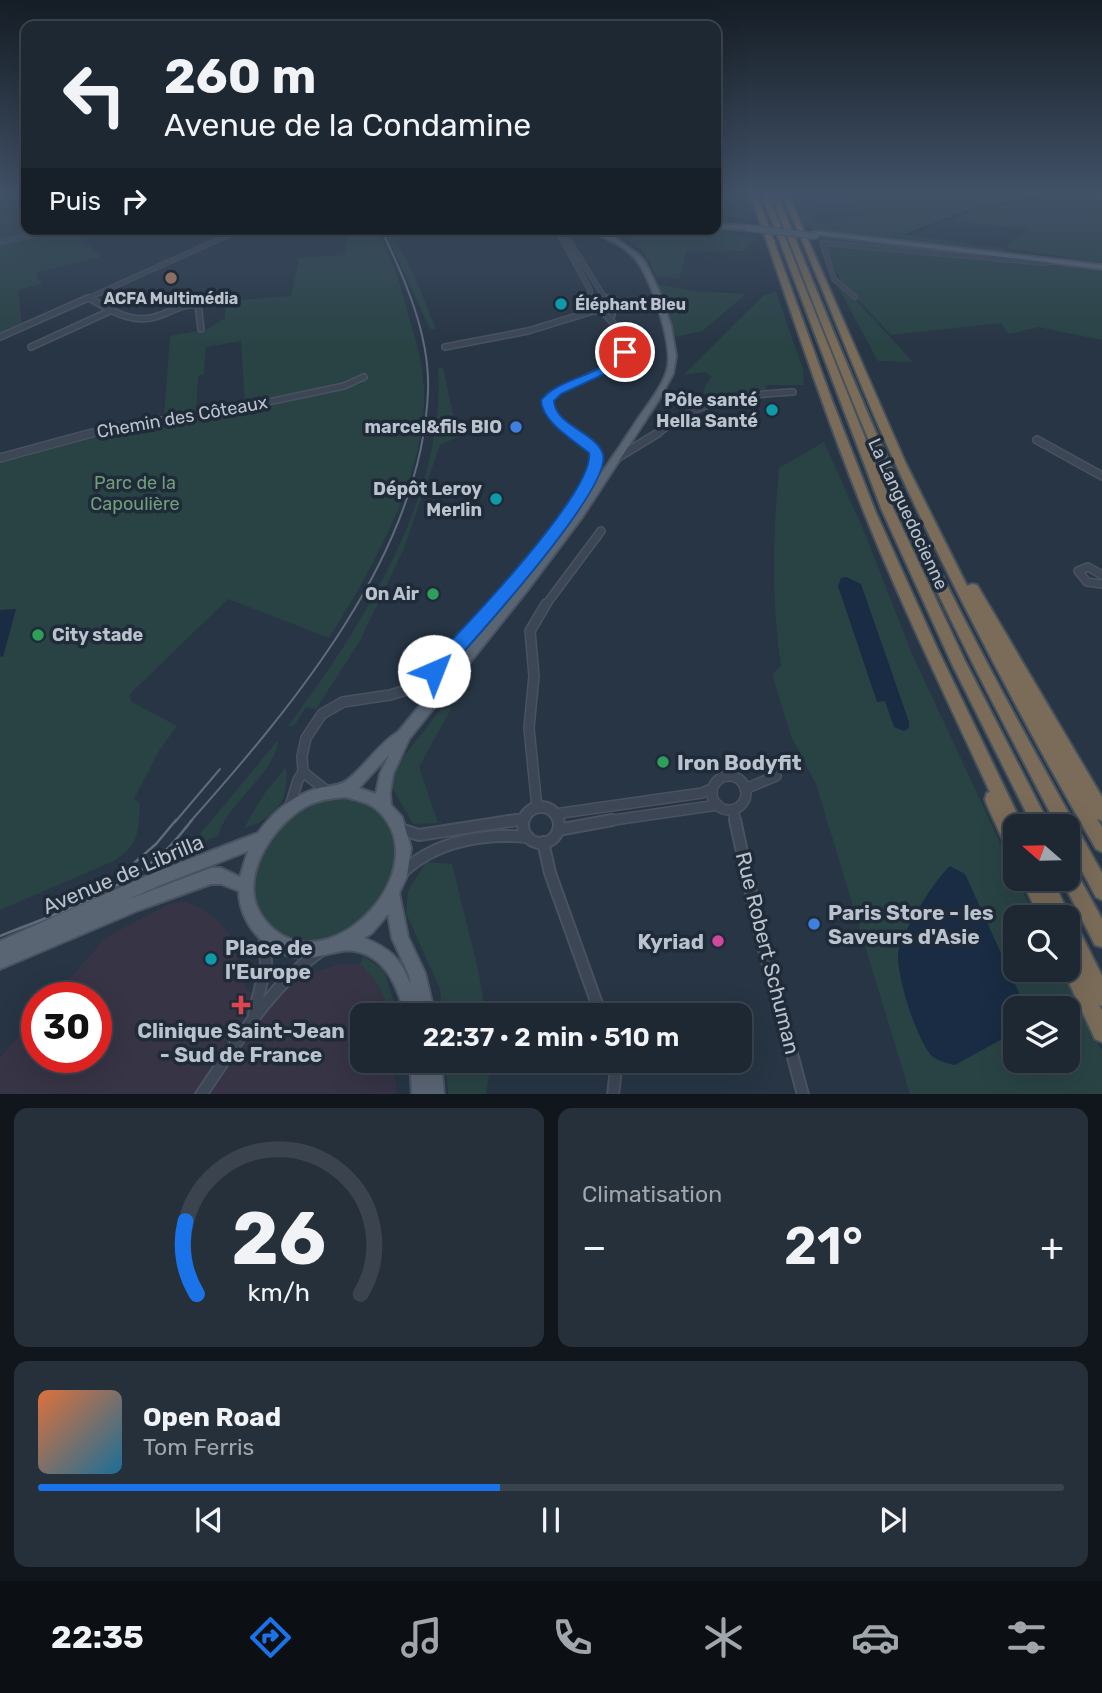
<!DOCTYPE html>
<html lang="fr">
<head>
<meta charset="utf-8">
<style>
  body { margin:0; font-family:Rubik,sans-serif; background:#25303b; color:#f1f3f6; height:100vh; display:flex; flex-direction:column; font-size:26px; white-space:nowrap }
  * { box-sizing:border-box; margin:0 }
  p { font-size:23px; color:#a0a6ac }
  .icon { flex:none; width:38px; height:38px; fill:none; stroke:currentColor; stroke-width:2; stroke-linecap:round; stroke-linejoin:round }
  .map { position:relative; height:1094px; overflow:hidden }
  .details { display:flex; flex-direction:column; gap:14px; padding:14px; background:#10161c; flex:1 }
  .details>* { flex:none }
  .top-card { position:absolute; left:21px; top:21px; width:700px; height:214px; border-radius:14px; box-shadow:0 7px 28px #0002,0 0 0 2px #3b444e; background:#1d2833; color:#f1f3f6; overflow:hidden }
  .needle { width:46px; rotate:290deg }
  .fabs { position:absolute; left:1003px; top:814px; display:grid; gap:14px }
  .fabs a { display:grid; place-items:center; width:77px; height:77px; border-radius:14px; background:#1d2833; box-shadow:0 7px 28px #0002,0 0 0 2px #3b444e; font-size:35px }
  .speed { position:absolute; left:21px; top:982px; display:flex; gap:14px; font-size:35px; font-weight:700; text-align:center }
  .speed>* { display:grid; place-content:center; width:91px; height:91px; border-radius:50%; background:#1d2833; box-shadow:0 7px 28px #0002,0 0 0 2px #3b444e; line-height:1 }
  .speed .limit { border:10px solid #d22; background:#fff; color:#111 }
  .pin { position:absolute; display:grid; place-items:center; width:60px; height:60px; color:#fff; margin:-30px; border:4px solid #fff; border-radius:50%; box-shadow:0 2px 7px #0007 }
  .me { position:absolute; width:77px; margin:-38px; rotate:44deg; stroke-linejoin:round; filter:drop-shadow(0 0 5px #0008) }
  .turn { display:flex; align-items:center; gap:24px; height:147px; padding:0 28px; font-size:32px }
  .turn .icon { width:91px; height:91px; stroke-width:2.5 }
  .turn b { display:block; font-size:49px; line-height:60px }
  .then { display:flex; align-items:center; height:66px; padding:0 28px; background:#0003; gap:14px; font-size:26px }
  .big { font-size:52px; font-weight:600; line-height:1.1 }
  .details .widget { flex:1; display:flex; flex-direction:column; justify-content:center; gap:10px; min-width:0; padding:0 24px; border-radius:14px; background:#25303b }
  .details .dial { align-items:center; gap:0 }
  .dial svg { height:182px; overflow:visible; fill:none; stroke:#3b444e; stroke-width:7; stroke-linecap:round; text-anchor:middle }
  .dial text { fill:#f1f3f6; stroke:none }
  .song { display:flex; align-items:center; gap:21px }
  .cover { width:84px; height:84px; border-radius:10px; background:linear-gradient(135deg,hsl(20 70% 55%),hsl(200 70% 35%)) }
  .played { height:7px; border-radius:4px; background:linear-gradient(90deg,#1a73e8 45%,#3b444e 45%) }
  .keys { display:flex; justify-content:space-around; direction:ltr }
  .heat { display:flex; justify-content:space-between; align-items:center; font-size:38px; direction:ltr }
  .details .tiles { flex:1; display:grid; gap:14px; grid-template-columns:1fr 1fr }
  .widget:last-child { grid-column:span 2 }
  .trip { position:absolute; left:350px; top:1003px; width:402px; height:70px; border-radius:14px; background:#1d2833; box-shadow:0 7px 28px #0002,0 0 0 2px #3b444e; font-weight:600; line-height:70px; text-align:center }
  .dock { display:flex; height:112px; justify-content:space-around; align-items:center; background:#0c1014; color:#a0a6ac }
  .dock .icon { width:49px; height:49px }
  .dock .selected { color:#1a73e8 }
  .dock b { font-size:32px; color:#f1f3f6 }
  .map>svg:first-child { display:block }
</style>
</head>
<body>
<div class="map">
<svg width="1102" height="1095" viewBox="0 0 1102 1095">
  <rect width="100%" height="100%" fill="#273544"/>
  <path fill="#363445" d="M183,901L200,907L220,922L231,937L247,991L273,995L303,975L339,964H360L375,977L384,993L389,1015H362V1060L393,1061L397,1094L0,1095V1057L37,1016V1057H96V998L53,997L106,937L167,905Z"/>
  <g fill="#294345" fill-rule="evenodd">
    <path d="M0,192H12L15,201L26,199V229H58L53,233L72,229L101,257L38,272L36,275L42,284L18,290L22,324L0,334Z"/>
    <path d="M716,192H738L745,219L716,215Z"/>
    <path d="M789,192H805L815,222L822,224L865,214L829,192H1049L1007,203L1045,196L1053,192H1102V263L1005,248L1000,253L806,228ZM969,212L953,221L1028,229L1004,248L908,235L925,226Z"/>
    <path d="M376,229C392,255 400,284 408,314C414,334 421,355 423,376C433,464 374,566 329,638L228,599L129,695L132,702L177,726L159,751L134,799L140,803C138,832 140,844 114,861L0,910V460L130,424L283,400L365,383L342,385L245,406L241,341L206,347L204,374L198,376L196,412L164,416L170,336L207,329L225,318V301L291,296L299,258L345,255L348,230Z"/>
    <path d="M384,229H389L412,270L436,329H430Z"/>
    <path d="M618,229L730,231L740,236L755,239L744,251L686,252L680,278L657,277L643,251L622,236Z"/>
    <path d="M816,236L885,242L967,256L1102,271V340L1038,327L1009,334L1001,323L891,335L840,280L836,271H831Z"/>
    <path d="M657,284L693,291L746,294L702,331L676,337Z"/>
    <path d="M837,285L850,294L913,362L878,361Z"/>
    <path d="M776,292L803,369L804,385H765L767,391L710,400L704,393L705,385L712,377L705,372L683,375L764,295Z"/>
    <path d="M443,367L458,437L440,445L404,548L360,641L316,709L306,707L294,726H288C360,630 447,493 438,368Z"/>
    <path d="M824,442L864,531L912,654L1035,917H1015V970H1061L1102,1051V1094H910L816,784L791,736L772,674L781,666C771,596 773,538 779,468ZM1015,1008H1068V1060H1015Z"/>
    <path d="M452,707L419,767L438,823L413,824L393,789V770L441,709Z"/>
    <path d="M278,740C277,772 226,804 218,836L206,841L200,834Z"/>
    <path d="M286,767C290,800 276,819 244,828L264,794Z"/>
    <path d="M344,797C454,814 366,979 283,934C239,911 252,847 286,820C303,805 322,798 344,797Z"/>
    <path d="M426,862L452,864L478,969L486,1015H442L440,989L406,913L408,891Z"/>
    <path d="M363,956L384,970L398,1015H389C384,992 377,979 360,964Z"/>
    <path d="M446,1061H491L486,1094H448Z"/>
  </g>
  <g fill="#192c43">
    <path d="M846,577L861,584L909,722V728L904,731L894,727L885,701L877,702L838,586L841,578Z"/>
    <path d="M16,609L3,657L0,656V610Z"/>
    <path d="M950,866L965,874L1026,1008H1015V1032L955,1065C947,1063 936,1061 931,1055C917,1040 893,969 899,948C906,927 934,880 950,866Z"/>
  </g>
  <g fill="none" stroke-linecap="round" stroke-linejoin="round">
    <path stroke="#192c43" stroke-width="2" d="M906,235L974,209L1041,198L1054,192"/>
    <g stroke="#485260" stroke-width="6">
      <g id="minor-far4">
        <path d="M564,229L561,237L590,290V297"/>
        <path d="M573,229L566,236L603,295"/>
        <path d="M0,242L61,229"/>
        <path d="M855,297L834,279L822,243L1045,263L1051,261"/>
        <path d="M89,298L92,300"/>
        <path d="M84,300L242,229"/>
        <path d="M590,300L596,296L614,300"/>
      </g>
    </g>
    <g stroke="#485260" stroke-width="8">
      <g id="minor-far3">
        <path d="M89,298C112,311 134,326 161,315C174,310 184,304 198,304L201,329"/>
        <path d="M593,298L584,303L593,311L613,310"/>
        <path d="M607,298L614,299L618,305L613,310"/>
        <path d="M611,319L613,310"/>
        <path d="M0,337L88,298"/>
        <path d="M31,347L112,310"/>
        <path d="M445,347L528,331L593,311"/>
        <path d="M85,435L118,426L221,412L344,386L364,377"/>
        <path d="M578,435L556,419L546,405L550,395L623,360C627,342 616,324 603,312"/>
        <path d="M656,435C703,398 735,396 793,392"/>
      </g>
    </g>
    <g stroke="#485260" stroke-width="10">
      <g id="minor-far2">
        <path d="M1037,440L1102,476"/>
        <path d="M0,458L92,433"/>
        <path d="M617,458L658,433"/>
        <path d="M1102,575L1088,567L1078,571L1087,582L1102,584"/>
        <path d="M495,606C533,561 576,513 597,457L587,442L575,433"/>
        <path d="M545,606L601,531"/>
      </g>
    </g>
    <g stroke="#485260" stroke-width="12">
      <g id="minor-far1">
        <path d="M303,772L327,791"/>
        <circle cx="729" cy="793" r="17"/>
        <path d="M745,789L776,776"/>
        <path d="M290,806L298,780L303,772L302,756L306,738L322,714L343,702L390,695L413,688L457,649L497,604"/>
        <path d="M537,808L529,728L534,676L530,631L546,604"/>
        <path d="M733,810L736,822"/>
        <path d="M555,814L702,793L711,789"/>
        <path d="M511,822L526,817"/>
        <path d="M600,822L718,805"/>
      </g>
    </g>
    <g stroke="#485260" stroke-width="14">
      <g id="minor">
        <circle cx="541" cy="825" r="18"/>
        <path d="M735,820L761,938L803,1095"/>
        <path d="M400,829L419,835L516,820"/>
        <path d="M558,830L612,820"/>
        <path d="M543,842L550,873L601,1015"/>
        <path d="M402,873C435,841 483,833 528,837"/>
        <path d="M254,1014L266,964L265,937"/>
        <path d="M201,1095C236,1044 268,988 319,952"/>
        <path d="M613,1095L617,1060"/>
      </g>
    </g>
    <g stroke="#485260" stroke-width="4">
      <g id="primary">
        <path d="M716,224L748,226L751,228L748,230L716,228Z"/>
        <path d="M588,229H597L617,239L639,255L646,264L659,291L671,326L676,356L673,374L658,401L583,516L526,592L409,739L393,774L390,793L391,805L402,817L411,848L407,876L399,893L408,937L425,973L435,1015H406C398,993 392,968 369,956C344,943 331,957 306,958C271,959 239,926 239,891L221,884H211L139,910L0,969V941L153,873L258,833C274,811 293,795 319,788C328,786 339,786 346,781C365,767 377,745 398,732C481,632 563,534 634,425C645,407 664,387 668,366C672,342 650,273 633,256C621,243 603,238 588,229ZM389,755L380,774L376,794L359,788ZM346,797C355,800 368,802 375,808C445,867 322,994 264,919C235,882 271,827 305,807C317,800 332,798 346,797ZM248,851L240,877L221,868H211L124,901L161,885ZM388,914L392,938L409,975L411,985C400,958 391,949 364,938L372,933Z"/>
        <path d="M815,231L1102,265V269L813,234V232Z"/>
        <path d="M410,1060H441L444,1095H412Z"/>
      </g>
    </g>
    <g stroke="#46515e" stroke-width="4">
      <g id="motorway">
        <path d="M750,192H756L831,398L876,513L937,648L1023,826H1015V856L1009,853L987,805L985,799L987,793L990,792C947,699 902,607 864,512C822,407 787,299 750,192Z"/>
        <path d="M761,192H767L893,508L965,661L1050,826H1033L952,664L881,508Z"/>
        <path d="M770,192H776C821,300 863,408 912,513C970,636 1036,755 1102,873V900L1096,897L1068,845V826H1057C1003,722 948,619 900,512C853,407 812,299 770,192Z"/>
        <path d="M781,192H787L906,464L967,586L972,584L977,585L1102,797V821L1097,819L1102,827V852L1096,849C1024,724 957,597 897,467C855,376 822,283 781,192Z"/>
        <path d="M1068,865L1074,868L1102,919V947L1095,945L1062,880L1061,878H1068Z"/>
        <path d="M1021,878H1052L1070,917L1069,920L1075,922L1102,976V1006L1099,1005L1102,1010V1042L1095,1039L1063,970H1068V951H1069L1068,948V917H1039Z"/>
      </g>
    </g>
    <use href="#minor-far4" stroke="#3c4654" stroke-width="4.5"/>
    <use href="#minor-far3" stroke="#3c4654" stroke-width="5"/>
    <use href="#minor-far2" stroke="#3c4654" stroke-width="7"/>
    <use href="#minor-far1" stroke="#3c4654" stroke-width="9"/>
    <use href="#minor" stroke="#3c4654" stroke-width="10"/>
    <use href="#primary" fill="#5a6574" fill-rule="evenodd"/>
    <use href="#motorway" fill="#7a6c59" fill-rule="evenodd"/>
    <g stroke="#5e6b7b" stroke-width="2">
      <path d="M175,822L220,769"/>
      <path d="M190,822C293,706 422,553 428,391C430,335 405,279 381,229"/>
    </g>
    <g stroke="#5e6b7b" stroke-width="2.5">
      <path d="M133,864L156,844L176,820"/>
      <path d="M0,936C55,914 118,893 163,853C174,843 183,831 192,820"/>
    </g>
    <g stroke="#485260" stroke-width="8" stroke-linecap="butt">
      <path id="primary-bridge" d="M748,228L816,236"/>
    </g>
    <use href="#primary-bridge" stroke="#5a6574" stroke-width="6"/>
  </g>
  <linearGradient id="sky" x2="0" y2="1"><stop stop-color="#151d25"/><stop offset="0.56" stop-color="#415167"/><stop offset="1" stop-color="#415167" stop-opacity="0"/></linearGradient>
  <rect width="1102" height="345" fill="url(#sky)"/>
  <path fill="#1a73e8" stroke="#114b97" stroke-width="2" d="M621,349L631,352L624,365L561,394L554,401C555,425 597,433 603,454C613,488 468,647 441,677L434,679L428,677L425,671L428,665C458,634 595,492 589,453C572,439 542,422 541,400C562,375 605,377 621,349Z"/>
  <circle fill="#8d6e63" stroke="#202b39" stroke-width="2.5" cx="171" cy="278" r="7"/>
  <g fill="#0f9aa8" stroke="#202b39" stroke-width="2.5">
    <circle cx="561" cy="304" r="7"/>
    <circle cx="772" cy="410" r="7"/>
    <circle cx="496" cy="499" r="7"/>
    <circle cx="211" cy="959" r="7"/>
  </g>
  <g fill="#3f7fe0" stroke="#202b39" stroke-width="2.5">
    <circle cx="516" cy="427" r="7"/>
    <circle cx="814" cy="924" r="7"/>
  </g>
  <g fill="#2e9e5b" stroke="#202b39" stroke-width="2.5">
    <circle cx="433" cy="594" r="7"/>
    <circle cx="38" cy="635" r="7"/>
    <circle cx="663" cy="762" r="7"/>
  </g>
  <circle fill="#d1479c" stroke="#202b39" stroke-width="2.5" cx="718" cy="941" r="7"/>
  <path fill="#e0444e" stroke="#202b39" stroke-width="2.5" d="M237.5 994.5h7v7h7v7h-7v7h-7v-7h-7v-7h7z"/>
  <g text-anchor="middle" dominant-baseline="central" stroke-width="7" stroke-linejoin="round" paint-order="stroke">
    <g font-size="16" font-weight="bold" fill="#b9c2cd" stroke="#202b39">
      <text x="171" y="298">ACFA Multimédia</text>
      <text x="575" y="304" text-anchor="start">Éléphant Bleu</text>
    </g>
    <g font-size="18" font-weight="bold" fill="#b9c2cd" stroke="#202b39" text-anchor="end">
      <text x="758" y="400">Pôle santé<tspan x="758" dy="21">Hella Santé</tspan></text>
      <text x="502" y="427">marcel&amp;fils BIO</text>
      <text x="482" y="489">Dépôt Leroy<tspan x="482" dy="21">Merlin</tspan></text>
      <text x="419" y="594">On Air</text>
      <text x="52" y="635" text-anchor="start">City stade</text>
    </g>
    <g font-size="18" fill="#b9c2cd" stroke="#202b39">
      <text transform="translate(182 417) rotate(-10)">Chemin des Côteaux</text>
      <text transform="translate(908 514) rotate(65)">La Languedocienne</text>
    </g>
    <g font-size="18" fill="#709e79" stroke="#202b39">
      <text x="135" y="483">Parc de la<tspan x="135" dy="21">Capoulière</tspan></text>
    </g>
    <g font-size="21" font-weight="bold" fill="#b9c2cd" stroke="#202b39" text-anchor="start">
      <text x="677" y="762">Iron Bodyfit</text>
      <text x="828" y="912">Paris Store - les<tspan x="828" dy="24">Saveurs d'Asie</tspan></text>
      <text x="704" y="941" text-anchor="end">Kyriad</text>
      <text x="225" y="947">Place de<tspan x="225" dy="24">l'Europe</tspan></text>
      <text x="241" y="1030" text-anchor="middle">Clinique Saint-Jean<tspan x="241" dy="24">- Sud de France</tspan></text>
    </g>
    <g font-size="21" fill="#b9c2cd" stroke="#202b39">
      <text transform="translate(123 874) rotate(-23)">Avenue de Librilla</text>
      <text transform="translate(768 953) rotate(76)">Rue Robert Schuman</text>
    </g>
  </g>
</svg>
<div class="fabs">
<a><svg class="needle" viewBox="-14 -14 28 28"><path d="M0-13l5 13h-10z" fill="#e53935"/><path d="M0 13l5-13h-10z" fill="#a0a6ac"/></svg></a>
<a><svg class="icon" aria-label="search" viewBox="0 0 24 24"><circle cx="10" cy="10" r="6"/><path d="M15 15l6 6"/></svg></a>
<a><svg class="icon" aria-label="layers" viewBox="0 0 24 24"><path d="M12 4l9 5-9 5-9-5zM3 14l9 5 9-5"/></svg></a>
</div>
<div class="speed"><div class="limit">30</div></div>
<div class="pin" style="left:625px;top:352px;background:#d93025"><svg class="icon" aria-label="arrive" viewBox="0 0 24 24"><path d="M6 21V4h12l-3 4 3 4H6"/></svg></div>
<svg class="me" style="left:434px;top:671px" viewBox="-20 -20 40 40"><circle r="19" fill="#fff"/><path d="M0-13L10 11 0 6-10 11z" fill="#1a73e8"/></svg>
<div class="trip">22:37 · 2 min · 510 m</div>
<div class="top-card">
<div class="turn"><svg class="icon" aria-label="left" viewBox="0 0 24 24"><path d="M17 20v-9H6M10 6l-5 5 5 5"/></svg><div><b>260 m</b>Avenue de la Condamine</div></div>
<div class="then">Puis<svg class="icon" aria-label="right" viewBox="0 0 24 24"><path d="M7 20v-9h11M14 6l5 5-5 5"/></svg></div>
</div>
</div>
<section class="details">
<div class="tiles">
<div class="widget dial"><svg viewBox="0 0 100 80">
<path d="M14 69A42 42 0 1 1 86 69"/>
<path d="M14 69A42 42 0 0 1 9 37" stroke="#1a73e8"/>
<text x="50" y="56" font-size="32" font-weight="700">26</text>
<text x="50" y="72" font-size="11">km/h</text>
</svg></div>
<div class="widget"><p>Climatisation</p>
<div class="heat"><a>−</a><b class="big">21°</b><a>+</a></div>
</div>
<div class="widget">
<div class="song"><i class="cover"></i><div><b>Open Road</b><p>Tom Ferris</p></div></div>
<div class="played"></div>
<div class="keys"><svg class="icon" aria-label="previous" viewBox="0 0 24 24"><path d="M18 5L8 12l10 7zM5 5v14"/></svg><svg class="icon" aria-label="pause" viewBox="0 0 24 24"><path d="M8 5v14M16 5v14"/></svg><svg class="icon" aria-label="next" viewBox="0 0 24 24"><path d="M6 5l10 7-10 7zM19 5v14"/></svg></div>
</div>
</div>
</section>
<nav class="dock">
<b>22:35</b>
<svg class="icon selected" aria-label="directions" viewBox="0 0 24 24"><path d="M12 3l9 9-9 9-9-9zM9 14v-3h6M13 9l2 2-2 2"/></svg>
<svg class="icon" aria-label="music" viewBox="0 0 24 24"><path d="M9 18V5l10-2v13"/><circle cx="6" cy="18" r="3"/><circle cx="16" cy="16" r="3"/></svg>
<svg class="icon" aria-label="phone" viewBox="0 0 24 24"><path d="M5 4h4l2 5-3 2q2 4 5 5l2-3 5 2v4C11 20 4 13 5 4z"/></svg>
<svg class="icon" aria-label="climate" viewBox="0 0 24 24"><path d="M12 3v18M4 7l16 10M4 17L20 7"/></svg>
<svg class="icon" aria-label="car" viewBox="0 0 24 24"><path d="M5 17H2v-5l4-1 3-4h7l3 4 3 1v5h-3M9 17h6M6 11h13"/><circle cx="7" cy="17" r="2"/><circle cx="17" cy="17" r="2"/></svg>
<svg class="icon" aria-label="filters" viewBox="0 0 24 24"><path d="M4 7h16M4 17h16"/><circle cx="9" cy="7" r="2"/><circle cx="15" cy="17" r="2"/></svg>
</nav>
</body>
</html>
